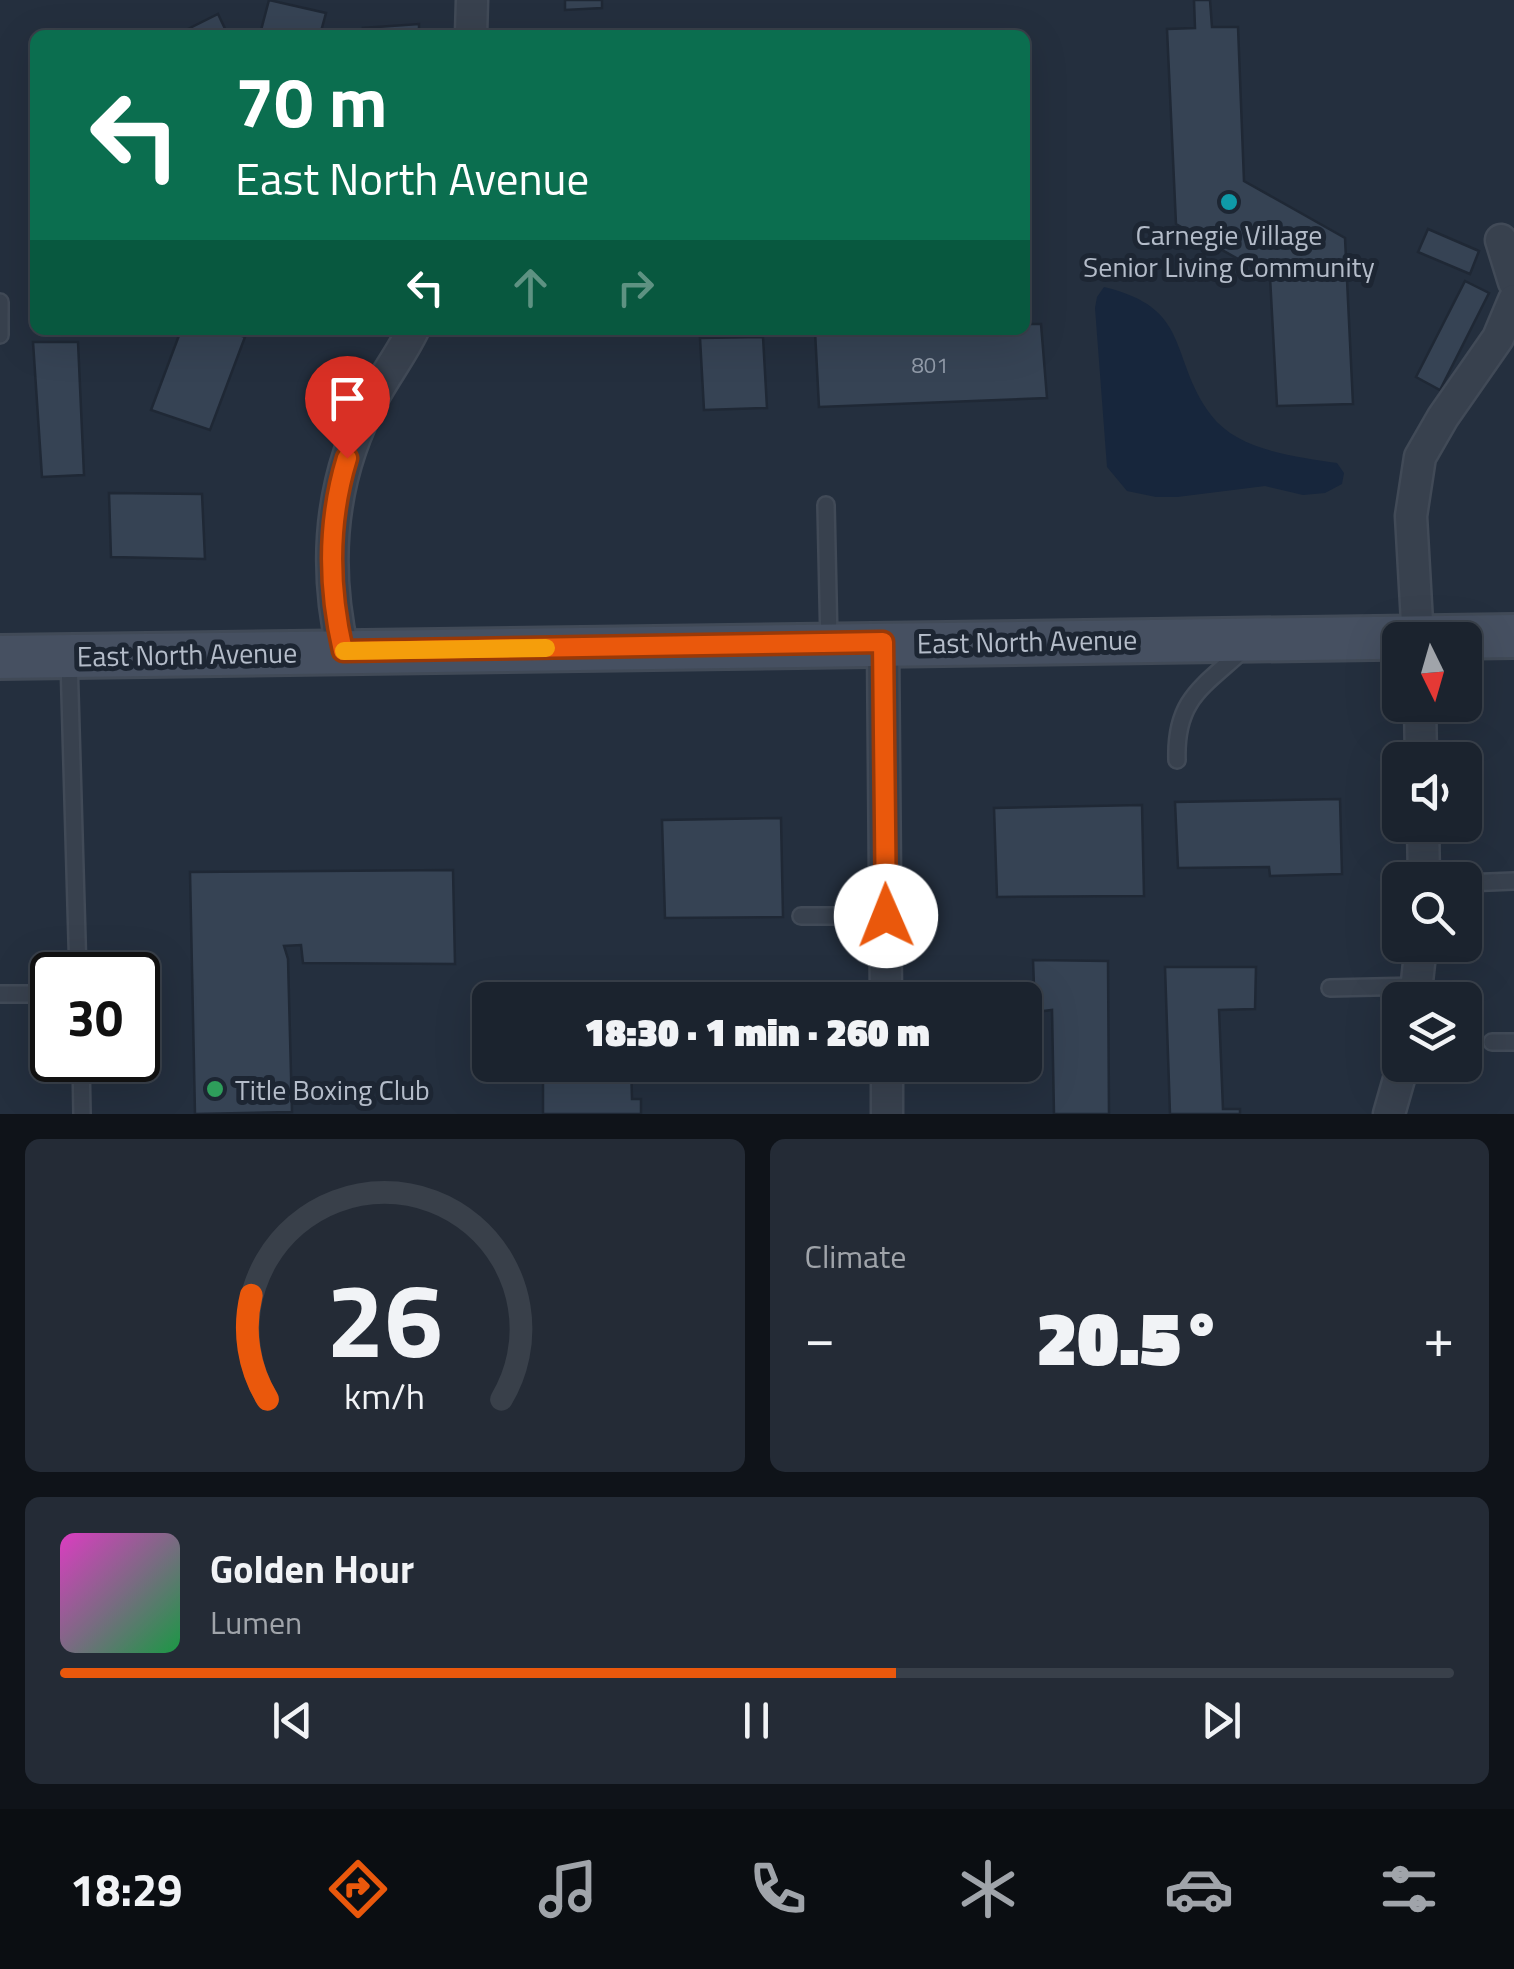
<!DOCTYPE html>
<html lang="en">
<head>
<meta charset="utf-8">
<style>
  body { margin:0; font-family:"Titillium Web",sans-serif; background:#242b36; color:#f1f3f6; height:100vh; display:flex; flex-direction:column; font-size:38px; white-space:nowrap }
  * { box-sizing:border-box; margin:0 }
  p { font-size:32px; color:#a0a4aa }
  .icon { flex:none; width:55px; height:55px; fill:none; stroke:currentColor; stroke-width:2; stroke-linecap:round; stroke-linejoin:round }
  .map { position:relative; height:1114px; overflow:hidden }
  .panel { display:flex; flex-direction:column; gap:25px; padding:25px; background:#0f1319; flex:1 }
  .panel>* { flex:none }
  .guide { position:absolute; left:30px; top:30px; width:1000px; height:305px; border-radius:15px; box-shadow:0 10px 40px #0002,0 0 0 2px #39404a; background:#0b6e4f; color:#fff; overflow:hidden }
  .needle { width:65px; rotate:175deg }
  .controls { position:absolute; left:1382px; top:622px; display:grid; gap:20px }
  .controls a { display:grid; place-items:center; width:100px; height:100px; border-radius:15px; background:#1b232e; box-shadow:0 10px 40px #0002,0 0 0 2px #39404a; font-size:50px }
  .speed { position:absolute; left:30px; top:952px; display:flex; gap:20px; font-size:50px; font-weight:700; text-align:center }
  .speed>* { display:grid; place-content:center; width:130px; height:130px; border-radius:50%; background:#1b232e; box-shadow:0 10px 40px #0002,0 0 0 2px #39404a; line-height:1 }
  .speed .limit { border:5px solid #111; border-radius:15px; background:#fff; color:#111 }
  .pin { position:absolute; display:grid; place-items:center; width:85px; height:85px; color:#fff; margin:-102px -42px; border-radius:50% 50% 50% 0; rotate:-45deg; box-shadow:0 0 10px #0007 }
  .pin .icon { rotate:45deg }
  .me { position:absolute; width:110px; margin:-55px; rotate:359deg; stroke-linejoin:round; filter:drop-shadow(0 0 8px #0008) }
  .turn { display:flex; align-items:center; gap:35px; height:210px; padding:0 40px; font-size:45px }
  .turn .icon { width:130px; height:130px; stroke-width:2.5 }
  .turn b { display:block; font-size:70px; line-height:85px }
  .lanes { display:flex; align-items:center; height:95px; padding:0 40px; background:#0003; justify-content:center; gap:50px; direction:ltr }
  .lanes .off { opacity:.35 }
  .big { font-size:75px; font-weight:800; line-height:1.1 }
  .panel .tile { flex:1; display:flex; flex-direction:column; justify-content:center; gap:15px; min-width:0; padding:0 35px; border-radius:15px; background:#242b36 }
  .panel .dial { align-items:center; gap:0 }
  .dial svg { height:260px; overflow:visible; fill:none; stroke:#39404a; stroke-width:7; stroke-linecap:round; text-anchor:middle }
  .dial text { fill:#f1f3f6; stroke:none }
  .song { display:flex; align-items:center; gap:30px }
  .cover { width:120px; height:120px; border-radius:15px; background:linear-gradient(135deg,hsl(310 70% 55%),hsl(140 70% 35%)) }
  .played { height:10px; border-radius:5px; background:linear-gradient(90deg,#ea580c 60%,#39404a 60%) }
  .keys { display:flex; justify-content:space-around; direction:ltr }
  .heat { display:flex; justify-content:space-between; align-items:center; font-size:55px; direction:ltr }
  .panel .tiles { flex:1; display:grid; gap:25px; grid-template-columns:1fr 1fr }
  .tile:last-child { grid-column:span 2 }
  .trip { position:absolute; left:472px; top:982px; width:570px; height:100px; border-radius:15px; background:#1b232e; box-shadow:0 10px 40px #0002,0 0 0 2px #39404a; font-weight:800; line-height:100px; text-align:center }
  .dock { display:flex; height:160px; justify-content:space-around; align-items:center; background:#0b0e12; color:#a0a4aa }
  .dock .icon { width:70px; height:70px }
  .dock .active { color:#ea580c }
  .dock b { font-size:45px; color:#f1f3f6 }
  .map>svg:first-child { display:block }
</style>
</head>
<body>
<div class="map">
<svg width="1514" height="1114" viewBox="0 0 1514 1114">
  <rect width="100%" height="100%" fill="#242f3e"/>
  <path fill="#17263c" d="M1104,287C1193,308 1168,357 1211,415C1238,451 1297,457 1337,463L1344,473L1342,484L1325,493L1303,495L1265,486L1177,497H1156L1127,491L1107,467L1095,308L1097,297Z"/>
  <g fill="#364354" stroke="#1f2835" stroke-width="2.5">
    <path d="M269,0L326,13L320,35L260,34Z"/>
    <path d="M565,0H602V8L565,10Z"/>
    <path d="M1194,0H1210L1212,27H1238L1244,181L1345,238L1353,404L1277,406L1270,277L1176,224L1167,29L1195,28Z"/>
    <path d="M218,14L228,35H176Z"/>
    <path d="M419,24V35H364L363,28Z"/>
    <path d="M1428,229L1479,251L1470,274L1418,252Z"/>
    <path d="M1465,281L1489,293L1440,390L1416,377Z"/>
    <path d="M1025,324H1041L1047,398L819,407L815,331L1025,330Z"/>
    <path d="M181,330H227L245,337L210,430L151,410Z"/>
    <path d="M763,337L767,408L704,410L700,338Z"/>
    <path d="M33,342H78L84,475L42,477Z"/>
    <path d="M109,493L202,494L205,559L111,557Z"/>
    <path d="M1340,799L1342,874L1270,876L1269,867L1178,868L1175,802Z"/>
    <path d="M1142,805L1144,896L997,897L994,808Z"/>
    <path d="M781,818L783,917L665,918L662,820Z"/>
    <path d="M453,870L455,964L303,963L301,945L284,946L288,959L292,1112L195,1114L190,872Z"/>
    <path d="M1033,960L1108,961L1109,1114H1054L1052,1010L1035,1012Z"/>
    <path d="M1165,967H1256L1255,1009L1219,1010L1223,1109H1240V1114H1170Z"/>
    <path d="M543,1065H631L632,1099H641V1114H543Z"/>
  </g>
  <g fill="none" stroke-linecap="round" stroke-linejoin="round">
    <g stroke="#414a57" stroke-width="20">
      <g id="service">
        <path d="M0,302V335"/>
        <path d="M826,505L829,643"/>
        <path d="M69,659L78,975"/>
        <path d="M1177,760C1175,699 1203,687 1243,650"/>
        <path d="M1465,883L1514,881"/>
        <path d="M801,916H885"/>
        <path d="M1330,988L1418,986"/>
        <path d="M0,994H52"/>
        <path d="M1492,1042H1514"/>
        <path d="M81,1060L82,1114"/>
      </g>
    </g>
    <g stroke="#414a57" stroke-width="35">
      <g id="minor">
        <path d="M471,35L472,0"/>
        <path d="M1501,240L1514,282"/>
        <path d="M1418,640L1411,516L1420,457L1443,417L1498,338L1514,300"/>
        <path d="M883,642L886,1000"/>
        <path d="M343,651C323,563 330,477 374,396C386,374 402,353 413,330"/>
        <path d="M1420,705L1421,760"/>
        <path d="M1423,825L1424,880"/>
        <path d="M1415,1000L1421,945"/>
        <path d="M887,1065V1114"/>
        <path d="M1389,1114L1403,1065"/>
      </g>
    </g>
    <g stroke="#414a57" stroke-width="48">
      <path id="secondary" d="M0,657L1514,636"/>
    </g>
    <use href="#service" stroke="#38414e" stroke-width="15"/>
    <use href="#minor" stroke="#38414e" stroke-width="30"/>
    <use href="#secondary" stroke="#465061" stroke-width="42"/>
  </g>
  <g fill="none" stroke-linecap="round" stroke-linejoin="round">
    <g stroke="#983908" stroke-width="25">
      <path id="route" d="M347,458C327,523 328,586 343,651L883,642L886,916"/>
    </g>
    <use href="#route" stroke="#ea580c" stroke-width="18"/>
    <path stroke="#f59e0b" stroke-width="18" d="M344,651L546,648"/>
  </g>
  <circle fill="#0f9aa8" stroke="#1d2633" stroke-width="4" cx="1229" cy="202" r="10"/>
  <circle fill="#2e9e5b" stroke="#1d2633" stroke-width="4" cx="215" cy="1089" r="10"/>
  <g text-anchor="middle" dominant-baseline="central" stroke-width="10" stroke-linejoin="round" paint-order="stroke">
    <g font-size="22" fill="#929caa">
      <text x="930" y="365">801</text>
    </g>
    <g font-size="28" fill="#b4bcc9" stroke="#1d2633">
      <text x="1229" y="234">Carnegie Village<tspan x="1229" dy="32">Senior Living Community</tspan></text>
      <text x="235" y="1089" text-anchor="start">Title Boxing Club</text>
    </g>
    <g font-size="28" fill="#b4bcc9" stroke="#1d2633">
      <text transform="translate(1027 641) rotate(-1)">East North Avenue</text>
      <text transform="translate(187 654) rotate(-1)">East North Avenue</text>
    </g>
  </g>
</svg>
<div class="controls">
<a><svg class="needle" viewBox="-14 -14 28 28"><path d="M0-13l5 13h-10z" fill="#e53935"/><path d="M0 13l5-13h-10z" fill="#a0a4aa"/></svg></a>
<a><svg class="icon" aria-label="sound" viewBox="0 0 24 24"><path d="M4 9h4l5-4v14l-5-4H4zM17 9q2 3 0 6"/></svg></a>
<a><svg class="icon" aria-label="search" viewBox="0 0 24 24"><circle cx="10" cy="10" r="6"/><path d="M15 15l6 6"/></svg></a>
<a><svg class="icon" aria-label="layers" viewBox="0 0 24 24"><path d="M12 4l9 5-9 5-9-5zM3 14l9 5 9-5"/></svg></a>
</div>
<div class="speed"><div class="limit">30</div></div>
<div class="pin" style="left:347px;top:458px;background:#d93025"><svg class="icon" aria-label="arrive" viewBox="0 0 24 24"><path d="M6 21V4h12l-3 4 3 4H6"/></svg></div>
<svg class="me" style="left:886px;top:916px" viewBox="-20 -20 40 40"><circle r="19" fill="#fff"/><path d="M0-13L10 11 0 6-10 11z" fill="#ea580c"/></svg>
<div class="trip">18:30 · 1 min · 260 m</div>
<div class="guide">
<div class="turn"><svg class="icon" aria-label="left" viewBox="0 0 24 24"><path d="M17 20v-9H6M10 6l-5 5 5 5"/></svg><div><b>70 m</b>East North Avenue</div></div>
<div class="lanes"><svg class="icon" aria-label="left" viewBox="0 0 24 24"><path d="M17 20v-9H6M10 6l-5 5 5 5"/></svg><svg class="icon off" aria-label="ahead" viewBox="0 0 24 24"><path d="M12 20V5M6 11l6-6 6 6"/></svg><svg class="icon off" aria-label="right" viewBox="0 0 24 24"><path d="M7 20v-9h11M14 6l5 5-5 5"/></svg></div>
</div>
</div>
<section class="panel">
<div class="tiles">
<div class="tile dial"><svg viewBox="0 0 100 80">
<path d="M14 69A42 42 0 1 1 86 69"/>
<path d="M14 69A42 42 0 0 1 9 37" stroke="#ea580c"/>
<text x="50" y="56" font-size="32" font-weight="700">26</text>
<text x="50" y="72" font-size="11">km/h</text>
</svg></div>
<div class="tile"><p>Climate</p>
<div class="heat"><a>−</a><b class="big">20.5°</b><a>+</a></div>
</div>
<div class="tile">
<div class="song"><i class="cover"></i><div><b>Golden Hour</b><p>Lumen</p></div></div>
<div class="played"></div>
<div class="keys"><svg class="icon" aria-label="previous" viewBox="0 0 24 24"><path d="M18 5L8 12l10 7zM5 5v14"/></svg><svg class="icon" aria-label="pause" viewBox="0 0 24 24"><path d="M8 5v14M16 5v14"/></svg><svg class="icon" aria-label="next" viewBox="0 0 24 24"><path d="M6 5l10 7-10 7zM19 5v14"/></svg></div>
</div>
</div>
</section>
<nav class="dock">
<b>18:29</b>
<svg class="icon active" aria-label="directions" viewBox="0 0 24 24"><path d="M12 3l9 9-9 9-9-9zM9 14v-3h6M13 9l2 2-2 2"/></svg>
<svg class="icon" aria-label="music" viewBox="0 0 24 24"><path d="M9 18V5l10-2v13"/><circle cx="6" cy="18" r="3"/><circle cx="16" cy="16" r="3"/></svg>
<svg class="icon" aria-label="phone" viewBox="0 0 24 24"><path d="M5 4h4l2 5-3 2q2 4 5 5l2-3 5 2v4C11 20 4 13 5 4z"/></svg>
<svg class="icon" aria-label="climate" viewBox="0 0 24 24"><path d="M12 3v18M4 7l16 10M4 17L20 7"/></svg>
<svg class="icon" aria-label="car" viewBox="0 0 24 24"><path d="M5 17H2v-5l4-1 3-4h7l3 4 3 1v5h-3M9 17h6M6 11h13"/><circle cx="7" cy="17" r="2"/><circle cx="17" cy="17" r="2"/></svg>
<svg class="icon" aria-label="filters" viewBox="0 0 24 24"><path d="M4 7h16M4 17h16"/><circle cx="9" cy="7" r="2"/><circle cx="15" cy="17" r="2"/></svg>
</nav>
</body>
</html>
